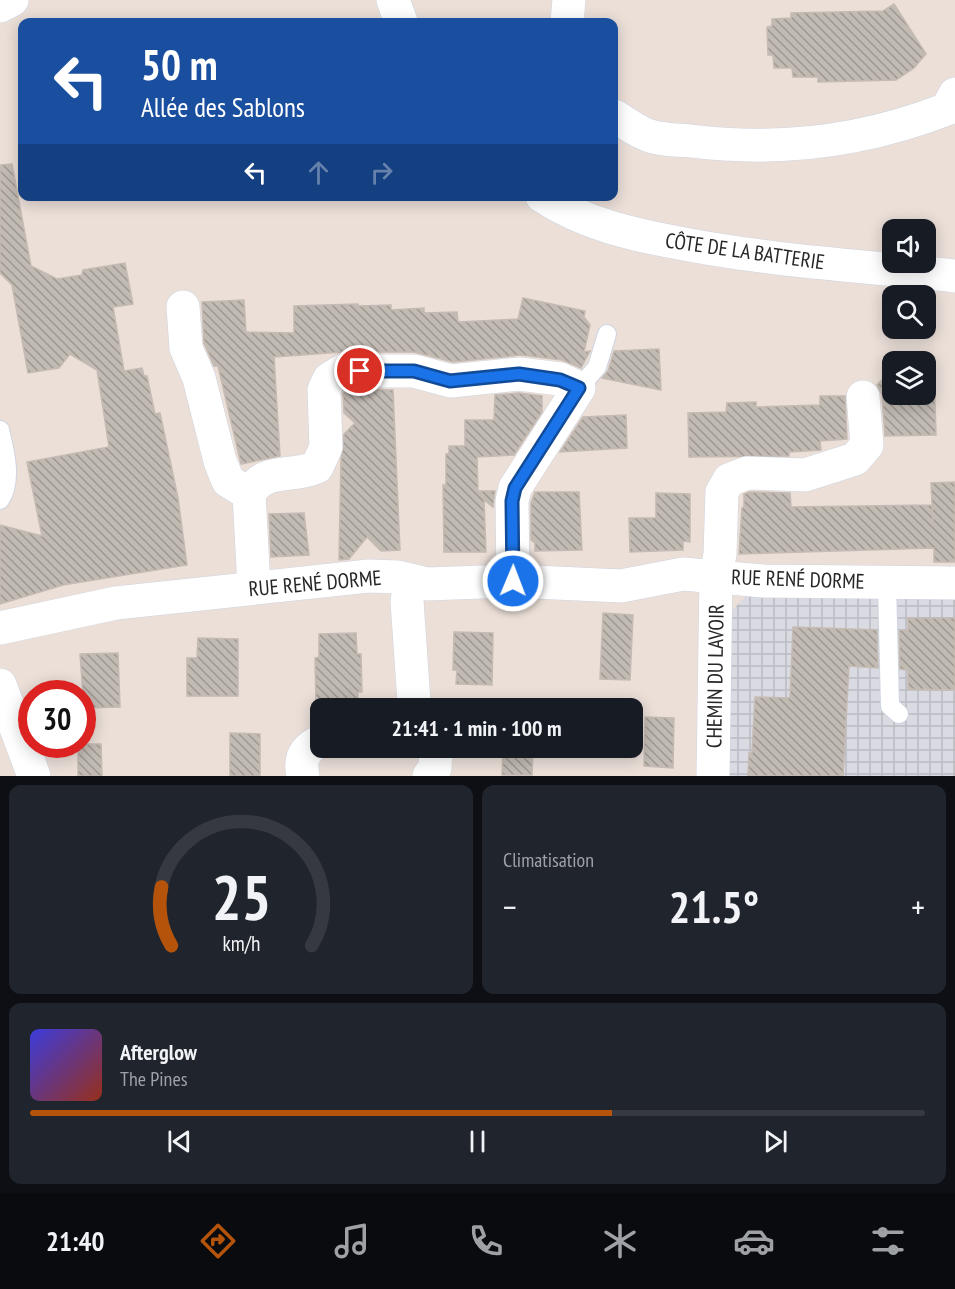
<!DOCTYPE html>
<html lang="fr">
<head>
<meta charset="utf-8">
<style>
  body { margin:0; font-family:"PT Sans Narrow",sans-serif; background:#20242c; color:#f1f3f6; height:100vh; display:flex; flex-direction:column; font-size:22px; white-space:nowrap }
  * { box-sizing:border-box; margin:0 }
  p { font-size:20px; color:#9ea1a6 }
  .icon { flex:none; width:33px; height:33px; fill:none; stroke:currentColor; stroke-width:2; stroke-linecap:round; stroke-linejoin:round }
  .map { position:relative; height:776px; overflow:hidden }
  .sheet { display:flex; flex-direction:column; gap:9px; padding:9px; background:#0d0f14; flex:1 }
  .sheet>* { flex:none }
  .top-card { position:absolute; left:18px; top:18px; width:600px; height:183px; border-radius:12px; box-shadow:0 3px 15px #0003; background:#1a4fa0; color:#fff; overflow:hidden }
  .tools { position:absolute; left:882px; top:219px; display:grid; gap:12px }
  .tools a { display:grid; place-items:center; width:54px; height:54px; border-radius:12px; background:#171b24; box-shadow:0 3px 15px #0003; font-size:30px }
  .speed { position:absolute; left:18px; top:680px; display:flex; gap:12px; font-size:30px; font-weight:700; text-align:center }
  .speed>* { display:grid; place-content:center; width:78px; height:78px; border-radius:50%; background:#171b24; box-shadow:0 3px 15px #0003; line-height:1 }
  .speed .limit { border:9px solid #d22; background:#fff; color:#111 }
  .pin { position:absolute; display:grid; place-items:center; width:51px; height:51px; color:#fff; margin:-26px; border:3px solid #fff; border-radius:50%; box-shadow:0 2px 6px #0007 }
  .me { position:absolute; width:66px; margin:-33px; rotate:1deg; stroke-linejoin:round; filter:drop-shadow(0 0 4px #0008) }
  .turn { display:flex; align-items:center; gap:21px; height:126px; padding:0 24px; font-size:27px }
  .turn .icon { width:78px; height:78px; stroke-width:2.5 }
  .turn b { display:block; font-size:42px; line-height:51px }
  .lanes { display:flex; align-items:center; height:57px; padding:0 24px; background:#0003; justify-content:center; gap:30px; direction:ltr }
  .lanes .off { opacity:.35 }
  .big { font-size:45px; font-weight:700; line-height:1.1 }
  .sheet .widget { flex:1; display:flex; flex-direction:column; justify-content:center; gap:9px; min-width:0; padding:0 21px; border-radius:12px; background:#20242c }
  .sheet .dial { align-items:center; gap:0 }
  .dial svg { height:156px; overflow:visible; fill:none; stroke:#363941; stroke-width:7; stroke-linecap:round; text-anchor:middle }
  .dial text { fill:#f1f3f6; stroke:none }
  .song { display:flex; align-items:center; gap:18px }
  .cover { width:72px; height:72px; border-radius:9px; background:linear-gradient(135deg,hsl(240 70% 55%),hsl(10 70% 35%)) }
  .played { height:6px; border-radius:3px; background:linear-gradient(90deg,#b45309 65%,#363941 65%) }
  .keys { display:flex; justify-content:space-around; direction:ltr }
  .heat { display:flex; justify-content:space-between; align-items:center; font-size:33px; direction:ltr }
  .sheet .tiles { flex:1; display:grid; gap:9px; grid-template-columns:1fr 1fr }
  .widget:last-child { grid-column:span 2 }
  .trip { position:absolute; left:310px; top:698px; width:333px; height:60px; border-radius:12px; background:#171b24; box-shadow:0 3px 15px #0003; font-weight:700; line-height:60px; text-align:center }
  .tab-bar { display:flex; height:96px; justify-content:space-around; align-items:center; background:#090b0e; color:#9ea1a6 }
  .tab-bar .icon { width:42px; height:42px }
  .tab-bar .current { color:#b45309 }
  .tab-bar b { font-size:27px; color:#f1f3f6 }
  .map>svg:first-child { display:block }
</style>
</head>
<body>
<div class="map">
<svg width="955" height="776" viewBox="0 0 955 776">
  <defs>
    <pattern id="industrial-grid" width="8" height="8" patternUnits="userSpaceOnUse" patternTransform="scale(1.5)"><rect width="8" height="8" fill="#dadae2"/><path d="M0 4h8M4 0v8" fill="none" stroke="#bbbbc2"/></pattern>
    <pattern id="building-back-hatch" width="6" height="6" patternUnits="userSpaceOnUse" patternTransform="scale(1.5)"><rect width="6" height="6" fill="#c2bbb4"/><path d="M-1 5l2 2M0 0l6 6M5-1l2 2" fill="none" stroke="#9e9892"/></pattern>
  </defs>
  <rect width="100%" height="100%" fill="#ebdfd8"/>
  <path fill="url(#industrial-grid)" d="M955,594V776H723L728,615L746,596Z"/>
  <g fill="url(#building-back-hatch)" stroke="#c5bbb2" stroke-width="1.5">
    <path d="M894,4L926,54L914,68L896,80L818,82V77H793L792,68H774L773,55H768L767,27L772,26V19L791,18V13L883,11Z"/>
    <path d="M12,164L31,266L57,279L82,275L83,270L125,263L133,304L113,307L124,371L142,368L144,376H147L155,414L160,413L178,498L187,565L63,585L0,604V525L42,536L27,462L109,447L97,370L70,354L59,368L28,373L12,285L0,273V165Z"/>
    <path d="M523,298L585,311L584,317L590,325L584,352L590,351L581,368L562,360L521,355L453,362L414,352H342L274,357L280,456L241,464L218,366H214L204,343L202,302L244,300L246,332L294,333V306L358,304L359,306L391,305V310L424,308V313L457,312L458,322L518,319Z"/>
    <path d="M659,349L661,390L602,378L608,371L614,351Z"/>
    <path d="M926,368H934L936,435L885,436L882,395L877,385L892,370V394H926Z"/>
    <path d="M347,390H393L400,550L381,551L367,537L349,559L339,560L341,460L344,434L355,423L344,413L343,394Z"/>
    <path d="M519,393L542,396V412L514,455L477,457L478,491H495L493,507L484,500L486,552H444L443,485H446V454H449V446H465V420H494L495,395Z"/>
    <path d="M820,396H845L847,439L820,441L821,450L789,452V456L689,457L688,413L726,412L727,403L756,402V407L820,405Z"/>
    <path d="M626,415L627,448L560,452L583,417Z"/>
    <path d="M955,482V562H934V548L739,554L742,508L744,507V494L750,492L790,493L791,507L932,505L933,524L931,483Z"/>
    <path d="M535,492H579L582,550L535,551V543L531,540V503Z"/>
    <path d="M656,493L690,494V542L683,541V550L630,552L629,518H656Z"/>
    <path d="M304,513L309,555L271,557L269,514Z"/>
    <path d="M603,613L633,615L630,680L600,679Z"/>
    <path d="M908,618H955V690L908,689V670L900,669L899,630L908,631Z"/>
    <path d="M793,627L877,630L878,668L849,666L843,776H748L749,753H752L755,697L790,698Z"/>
    <path d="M454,632L493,633L492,685L456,684L457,670H453Z"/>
    <path d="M356,633L357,654H361L362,692H358V706L316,705L315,658L319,657V634Z"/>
    <path d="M198,638L238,639V696H187V658H197Z"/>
    <path d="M118,653L120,707L84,708L80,654Z"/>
    <path d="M645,717L674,718L673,768L644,766Z"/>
    <path d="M230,733L260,734V776H230Z"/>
    <path d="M78,744H101L102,776H78Z"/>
    <path d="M503,747H533L532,775H502Z"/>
  </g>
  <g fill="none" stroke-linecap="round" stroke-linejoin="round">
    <g stroke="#ced5e1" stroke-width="20">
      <g id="lane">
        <path d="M579,388L597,367L607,334"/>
        <path d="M0,430C5,450 13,481 0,500"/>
        <path d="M887,583L890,706L899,714"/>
      </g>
    </g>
    <g stroke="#ced5e1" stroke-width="34">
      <g id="street">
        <path d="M567,22L569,0"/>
        <path d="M614,116C625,122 637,132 650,136C662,140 678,140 691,141C778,152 865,141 947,109L955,94"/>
        <path d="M183,307L186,348L199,378L220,461L228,481L249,494"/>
        <path d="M410,580L407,601L414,702"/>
        <path d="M254,587L249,494C265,466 290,479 317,467L326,447L324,390L329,379L342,371H414L451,381L519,374L560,379L579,388L515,488L512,501L513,581"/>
        <path d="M0,628L116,603L369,576L398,577L427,584L513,581L621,586L683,574L764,581L955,583"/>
        <path d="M0,685L34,776"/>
        <path d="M303,776C299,758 305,748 321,741"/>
        <path d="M429,776L435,768L436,747"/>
        <path d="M713,776L716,575L720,554L722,492L729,480L747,473L805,475L855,459L867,445L863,397"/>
      </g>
    </g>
    <g stroke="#ced5e1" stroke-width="34">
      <g id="secondary">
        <path d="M393,0L401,22"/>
        <path d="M0,6L12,0"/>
        <path d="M542,196C584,224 634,235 684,244C773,261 864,266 955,276"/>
      </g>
    </g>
    <use href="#lane" stroke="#fff" stroke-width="18"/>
    <use href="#street" stroke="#fff" stroke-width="33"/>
    <use href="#secondary" stroke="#fff" stroke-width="33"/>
  </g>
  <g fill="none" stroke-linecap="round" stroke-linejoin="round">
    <g stroke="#114b97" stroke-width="15">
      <path id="route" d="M360,371H414L450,381L519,374L560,380L579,388L515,488L512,501L513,581"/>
    </g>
    <use href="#route" stroke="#1a73e8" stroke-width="10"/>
  </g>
  <g text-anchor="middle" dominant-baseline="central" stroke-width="5" stroke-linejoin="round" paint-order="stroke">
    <g font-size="21" fill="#272727" stroke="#fff">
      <text transform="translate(745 251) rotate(8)">CÔTE DE LA BATTERIE</text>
      <text transform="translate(798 579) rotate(2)">RUE RENÉ DORME</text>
      <text transform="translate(315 583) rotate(-5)">RUE RENÉ DORME</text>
      <text transform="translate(715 676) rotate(-89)">CHEMIN DU LAVOIR</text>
    </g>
  </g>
</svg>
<div class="tools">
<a><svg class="icon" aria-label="sound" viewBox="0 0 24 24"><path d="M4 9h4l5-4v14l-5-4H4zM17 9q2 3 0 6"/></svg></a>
<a><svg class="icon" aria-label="search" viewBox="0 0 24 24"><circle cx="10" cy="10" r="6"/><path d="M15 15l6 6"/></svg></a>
<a><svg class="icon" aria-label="layers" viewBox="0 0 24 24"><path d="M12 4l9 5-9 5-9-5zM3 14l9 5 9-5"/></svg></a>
</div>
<div class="speed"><div class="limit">30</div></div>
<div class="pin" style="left:360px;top:371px;background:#d93025"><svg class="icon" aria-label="arrive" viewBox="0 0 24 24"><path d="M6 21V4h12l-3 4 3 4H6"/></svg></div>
<svg class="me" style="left:513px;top:581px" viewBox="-20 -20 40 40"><circle r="17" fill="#1a73e8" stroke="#fff" stroke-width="3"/><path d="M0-11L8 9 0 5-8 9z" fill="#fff"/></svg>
<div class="trip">21:41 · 1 min · 100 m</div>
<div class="top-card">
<div class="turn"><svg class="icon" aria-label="left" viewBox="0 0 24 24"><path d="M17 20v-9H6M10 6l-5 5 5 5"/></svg><div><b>50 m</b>Allée des Sablons</div></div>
<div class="lanes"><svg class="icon" aria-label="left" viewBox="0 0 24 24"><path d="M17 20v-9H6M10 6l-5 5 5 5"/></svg><svg class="icon off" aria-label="ahead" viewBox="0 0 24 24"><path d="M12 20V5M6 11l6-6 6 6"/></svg><svg class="icon off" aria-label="right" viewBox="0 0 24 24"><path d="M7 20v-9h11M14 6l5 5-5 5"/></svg></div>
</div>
</div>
<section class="sheet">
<div class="tiles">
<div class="widget dial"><svg viewBox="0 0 100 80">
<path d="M14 69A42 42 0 1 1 86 69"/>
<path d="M14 69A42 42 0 0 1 9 39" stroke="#b45309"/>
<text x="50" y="56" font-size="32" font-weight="700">25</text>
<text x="50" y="72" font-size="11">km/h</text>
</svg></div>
<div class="widget"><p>Climatisation</p>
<div class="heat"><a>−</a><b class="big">21.5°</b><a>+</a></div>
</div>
<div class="widget">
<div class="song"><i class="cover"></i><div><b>Afterglow</b><p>The Pines</p></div></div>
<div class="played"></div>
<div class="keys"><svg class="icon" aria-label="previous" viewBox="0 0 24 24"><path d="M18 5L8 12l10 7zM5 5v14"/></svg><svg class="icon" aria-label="pause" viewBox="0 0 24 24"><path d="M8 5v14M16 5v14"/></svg><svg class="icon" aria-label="next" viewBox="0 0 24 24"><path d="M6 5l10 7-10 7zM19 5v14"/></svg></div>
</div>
</div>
</section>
<nav class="tab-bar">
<b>21:40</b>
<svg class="icon current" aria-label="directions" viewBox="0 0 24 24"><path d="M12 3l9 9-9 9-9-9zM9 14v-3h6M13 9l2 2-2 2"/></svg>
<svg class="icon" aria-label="music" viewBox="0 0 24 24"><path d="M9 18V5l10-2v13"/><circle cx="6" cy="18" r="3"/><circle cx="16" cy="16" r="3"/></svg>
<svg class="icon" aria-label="phone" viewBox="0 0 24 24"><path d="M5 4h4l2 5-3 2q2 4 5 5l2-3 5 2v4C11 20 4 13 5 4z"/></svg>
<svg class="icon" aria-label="climate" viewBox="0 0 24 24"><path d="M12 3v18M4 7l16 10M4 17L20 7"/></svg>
<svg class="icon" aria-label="car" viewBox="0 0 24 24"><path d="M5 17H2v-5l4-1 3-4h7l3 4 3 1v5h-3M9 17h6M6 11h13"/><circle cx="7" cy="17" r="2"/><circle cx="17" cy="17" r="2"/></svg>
<svg class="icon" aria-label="filters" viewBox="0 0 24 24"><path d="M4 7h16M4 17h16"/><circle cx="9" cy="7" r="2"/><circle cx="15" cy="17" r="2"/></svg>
</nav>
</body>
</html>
